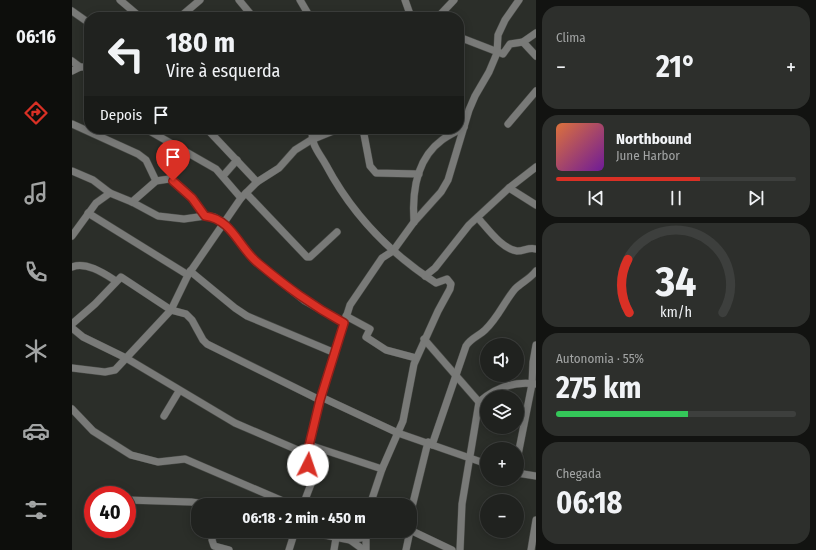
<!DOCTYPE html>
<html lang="pt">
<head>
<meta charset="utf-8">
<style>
  body { margin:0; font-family:"Fira Sans Condensed",sans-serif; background:#2d2f2c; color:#f1f3f6; height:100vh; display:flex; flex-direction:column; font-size:15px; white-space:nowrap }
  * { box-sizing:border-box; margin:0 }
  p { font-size:13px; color:#a2a4a4 }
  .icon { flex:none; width:22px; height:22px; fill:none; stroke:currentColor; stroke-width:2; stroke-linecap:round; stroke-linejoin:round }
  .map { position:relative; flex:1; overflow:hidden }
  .details { display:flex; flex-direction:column; gap:6px; padding:6px; background:#121311; width:280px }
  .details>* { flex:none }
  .hud { position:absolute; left:12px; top:12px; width:380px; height:122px; border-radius:16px; box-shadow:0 2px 10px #0003,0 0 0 1px #3d3f3d; background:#20221f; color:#f1f3f6; overflow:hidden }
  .buttons { position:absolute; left:408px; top:338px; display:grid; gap:8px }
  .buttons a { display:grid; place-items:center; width:44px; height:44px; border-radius:50%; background:#20221f; box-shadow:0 2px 10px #0003,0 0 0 1px #3d3f3d; font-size:20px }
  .speed { position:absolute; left:12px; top:486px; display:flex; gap:8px; font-size:20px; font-weight:700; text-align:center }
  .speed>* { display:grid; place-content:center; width:52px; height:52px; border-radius:50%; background:#20221f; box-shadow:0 2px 10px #0003,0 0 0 1px #3d3f3d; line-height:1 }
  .speed .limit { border:6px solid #d22; background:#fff; color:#111 }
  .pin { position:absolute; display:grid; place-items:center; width:34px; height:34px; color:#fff; margin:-41px -17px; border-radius:50% 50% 50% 0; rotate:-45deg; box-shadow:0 0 4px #0007 }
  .pin .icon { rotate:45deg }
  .me { position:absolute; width:44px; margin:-22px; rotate:4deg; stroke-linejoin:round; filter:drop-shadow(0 0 3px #0008) }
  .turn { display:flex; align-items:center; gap:14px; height:84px; padding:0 16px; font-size:18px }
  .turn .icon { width:52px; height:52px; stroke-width:2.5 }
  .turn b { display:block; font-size:28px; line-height:34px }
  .then { display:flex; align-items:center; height:38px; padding:0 16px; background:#0003; gap:8px; font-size:15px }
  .big { font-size:30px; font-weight:700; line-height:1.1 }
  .details .tile { flex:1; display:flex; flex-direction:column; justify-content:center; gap:6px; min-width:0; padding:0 14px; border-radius:16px; background:#2d2f2c }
  .details .dial { align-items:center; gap:0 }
  .dial svg { height:104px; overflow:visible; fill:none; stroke:#3d3f3d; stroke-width:7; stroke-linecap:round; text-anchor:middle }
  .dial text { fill:#f1f3f6; stroke:none }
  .song { display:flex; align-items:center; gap:12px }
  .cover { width:48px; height:48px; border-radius:6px; background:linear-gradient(135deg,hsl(20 70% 55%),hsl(280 70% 35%)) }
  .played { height:4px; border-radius:2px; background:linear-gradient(90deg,#d93025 60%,#3d3f3d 60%) }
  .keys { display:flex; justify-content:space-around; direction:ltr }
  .heat { display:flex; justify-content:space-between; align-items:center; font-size:22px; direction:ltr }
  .charge { height:6px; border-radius:3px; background:linear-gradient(90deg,#34c759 55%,#3d3f3d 0) }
  .trip { position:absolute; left:119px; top:498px; width:226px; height:40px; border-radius:16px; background:#20221f; box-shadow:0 2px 10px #0003,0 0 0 1px #3d3f3d; font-weight:700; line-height:40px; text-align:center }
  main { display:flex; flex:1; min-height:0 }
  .tabs { display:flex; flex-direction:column; width:72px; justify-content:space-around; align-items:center; background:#0d0e0c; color:#a2a4a4 }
  .tabs .icon { width:28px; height:28px }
  .tabs .current { color:#d93025 }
  .tabs b { font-size:18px; color:#f1f3f6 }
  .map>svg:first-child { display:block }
</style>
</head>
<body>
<main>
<nav class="tabs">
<b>06:16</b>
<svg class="icon current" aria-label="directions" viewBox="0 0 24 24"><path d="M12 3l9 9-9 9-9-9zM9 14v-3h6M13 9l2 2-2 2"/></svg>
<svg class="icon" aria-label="music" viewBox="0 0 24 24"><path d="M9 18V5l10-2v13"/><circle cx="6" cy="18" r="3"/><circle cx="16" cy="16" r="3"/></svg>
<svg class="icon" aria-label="phone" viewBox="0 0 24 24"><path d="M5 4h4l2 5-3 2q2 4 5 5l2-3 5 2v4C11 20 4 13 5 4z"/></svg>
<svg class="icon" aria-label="climate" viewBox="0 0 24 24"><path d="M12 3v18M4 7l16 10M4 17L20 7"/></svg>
<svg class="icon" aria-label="car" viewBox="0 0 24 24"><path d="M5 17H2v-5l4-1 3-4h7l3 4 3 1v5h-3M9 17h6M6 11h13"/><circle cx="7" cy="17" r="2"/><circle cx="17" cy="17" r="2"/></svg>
<svg class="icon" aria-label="filters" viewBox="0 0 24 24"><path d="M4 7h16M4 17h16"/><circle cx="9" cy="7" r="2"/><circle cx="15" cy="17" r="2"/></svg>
</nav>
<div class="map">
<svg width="464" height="550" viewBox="0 0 464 550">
  <rect width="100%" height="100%" fill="#2b2e29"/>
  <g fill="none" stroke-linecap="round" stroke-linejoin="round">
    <g stroke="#484a46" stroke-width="8">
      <g id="minor">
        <path d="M48,0L68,17"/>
        <path d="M167,0L181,17"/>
        <path d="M228,0L238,17"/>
        <path d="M333,0L339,17"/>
        <path d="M0,11L17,23"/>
        <path d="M108,17L128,0"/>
        <path d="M366,17L382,0"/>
        <path d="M387,37L431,54L438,44L451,42L464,33"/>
        <path d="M451,42L464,56"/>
        <path d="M0,61L8,67"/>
        <path d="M0,71L8,67H17"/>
        <path d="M0,124L66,154L74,160L84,181"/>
        <path d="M436,124L464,91"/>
        <path d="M74,129L144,169L169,198"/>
        <path d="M135,129L185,182"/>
        <path d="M240,129C239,145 246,151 254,165C280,214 316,252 364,283L375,279L379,284L378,289L366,311L342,364L331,421L310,469L298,505"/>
        <path d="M291,129L298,166L304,173L347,174"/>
        <path d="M0,171L21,180L38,193L60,202L86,216L112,219L133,216L142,217L152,223L184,262L233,301L272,323"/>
        <path d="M151,176L165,160"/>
        <path d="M437,188L464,205"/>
        <path d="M174,193L235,257H238L265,232"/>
        <path d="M60,202L84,181L97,179C112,186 124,202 133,216"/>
        <path d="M16,213L116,275"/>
        <path d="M406,218C416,229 430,249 445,251C453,251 456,247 464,249"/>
        <path d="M342,222C340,193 344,159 370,140C377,135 384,132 392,127"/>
        <path d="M0,236L24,203L38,193"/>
        <path d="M0,267C14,261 33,274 44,281"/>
        <path d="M118,271L163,308L175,316L263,353"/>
        <path d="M353,276L363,268L397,225L437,188L464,167"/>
        <path d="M274,316L298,329L294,337L314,350L344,358"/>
        <path d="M0,324L23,304L49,277L99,310L114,314L120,320L131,340L135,344L248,400"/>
        <path d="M0,328L11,337L54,358L163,423L235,454"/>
        <path d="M352,339L407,402"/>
        <path d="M0,368L33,372L43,370L99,310L116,275L169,198L185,182L207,168L223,150L239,140L266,129"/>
        <path d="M249,397L326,433L415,464"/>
        <path d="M0,409L21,431L59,455L86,462L113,459L220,505"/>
        <path d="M92,416L107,391"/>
        <path d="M237,445L310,469"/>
        <path d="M360,445L394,346C399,338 407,336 413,330C426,318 432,302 443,289C450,282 458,279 464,271"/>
        <path d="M445,460L460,384L461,362L464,345"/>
        <path d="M445,473L464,476"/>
        <path d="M55,500L119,502L142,505"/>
        <path d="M231,505L239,484L235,454L248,400L278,305L310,258L321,251L342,222L369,192L376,180L397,110L403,96L417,72L425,53L426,35L433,20L447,0"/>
        <path d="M338,515L356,442"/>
        <path d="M338,530L380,550"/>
        <path d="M142,531L140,540L142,546L157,550"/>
        <path d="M232,531L278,540L294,537"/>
        <path d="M278,540L292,550"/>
        <path d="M217,550L223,531"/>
        <path d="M262,550L264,538"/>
        <path d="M294,550V531"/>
        <path d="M334,550L338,531"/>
        <path d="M388,550L390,504L407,402C423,388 443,381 464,384"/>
        <path d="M459,550L464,520"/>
      </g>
    </g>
    <use href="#minor" stroke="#797a78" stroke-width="7"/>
  </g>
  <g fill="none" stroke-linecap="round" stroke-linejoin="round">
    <g stroke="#8d1f18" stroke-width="10">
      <path id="route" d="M101,181L120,198L133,216C160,219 167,248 186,263C215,287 239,305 272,323L248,400L235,454L236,465"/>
    </g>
    <use href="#route" stroke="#d93025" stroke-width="7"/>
  </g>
</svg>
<div class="buttons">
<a><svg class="icon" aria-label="sound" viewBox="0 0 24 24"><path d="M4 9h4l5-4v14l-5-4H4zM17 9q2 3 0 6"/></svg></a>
<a><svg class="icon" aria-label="layers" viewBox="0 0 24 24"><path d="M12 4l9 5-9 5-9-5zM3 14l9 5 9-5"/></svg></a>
<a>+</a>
<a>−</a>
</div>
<div class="speed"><div class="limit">40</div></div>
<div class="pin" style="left:101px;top:181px;background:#d93025"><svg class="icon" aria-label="arrive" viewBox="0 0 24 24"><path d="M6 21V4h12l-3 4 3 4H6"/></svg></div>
<svg class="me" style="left:236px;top:465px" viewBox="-20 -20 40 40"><circle r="19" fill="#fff"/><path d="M0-13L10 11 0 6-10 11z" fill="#d93025"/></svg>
<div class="trip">06:18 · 2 min · 450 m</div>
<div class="hud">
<div class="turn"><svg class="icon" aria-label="left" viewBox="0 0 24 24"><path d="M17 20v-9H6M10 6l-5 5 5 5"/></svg><div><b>180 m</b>Vire à esquerda</div></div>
<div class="then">Depois<svg class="icon" aria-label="arrive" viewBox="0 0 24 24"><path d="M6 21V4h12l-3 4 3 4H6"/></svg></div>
</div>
</div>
<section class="details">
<div class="tile"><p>Clima</p>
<div class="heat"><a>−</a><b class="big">21°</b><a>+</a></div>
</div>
<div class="tile">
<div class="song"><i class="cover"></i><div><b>Northbound</b><p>June Harbor</p></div></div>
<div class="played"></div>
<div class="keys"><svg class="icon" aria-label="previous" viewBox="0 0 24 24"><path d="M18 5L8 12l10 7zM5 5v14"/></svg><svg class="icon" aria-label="pause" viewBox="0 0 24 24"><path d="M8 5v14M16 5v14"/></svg><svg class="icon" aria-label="next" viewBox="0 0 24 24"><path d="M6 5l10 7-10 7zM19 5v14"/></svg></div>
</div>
<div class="tile dial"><svg viewBox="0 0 100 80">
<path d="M14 69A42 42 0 1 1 86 69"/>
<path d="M14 69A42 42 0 0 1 13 28" stroke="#d93025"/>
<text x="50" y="56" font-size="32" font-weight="700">34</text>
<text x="50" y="72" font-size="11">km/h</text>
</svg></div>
<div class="tile"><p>Autonomia · 55%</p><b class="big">275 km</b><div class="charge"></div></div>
<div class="tile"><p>Chegada</p><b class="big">06:18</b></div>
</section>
</main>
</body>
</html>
